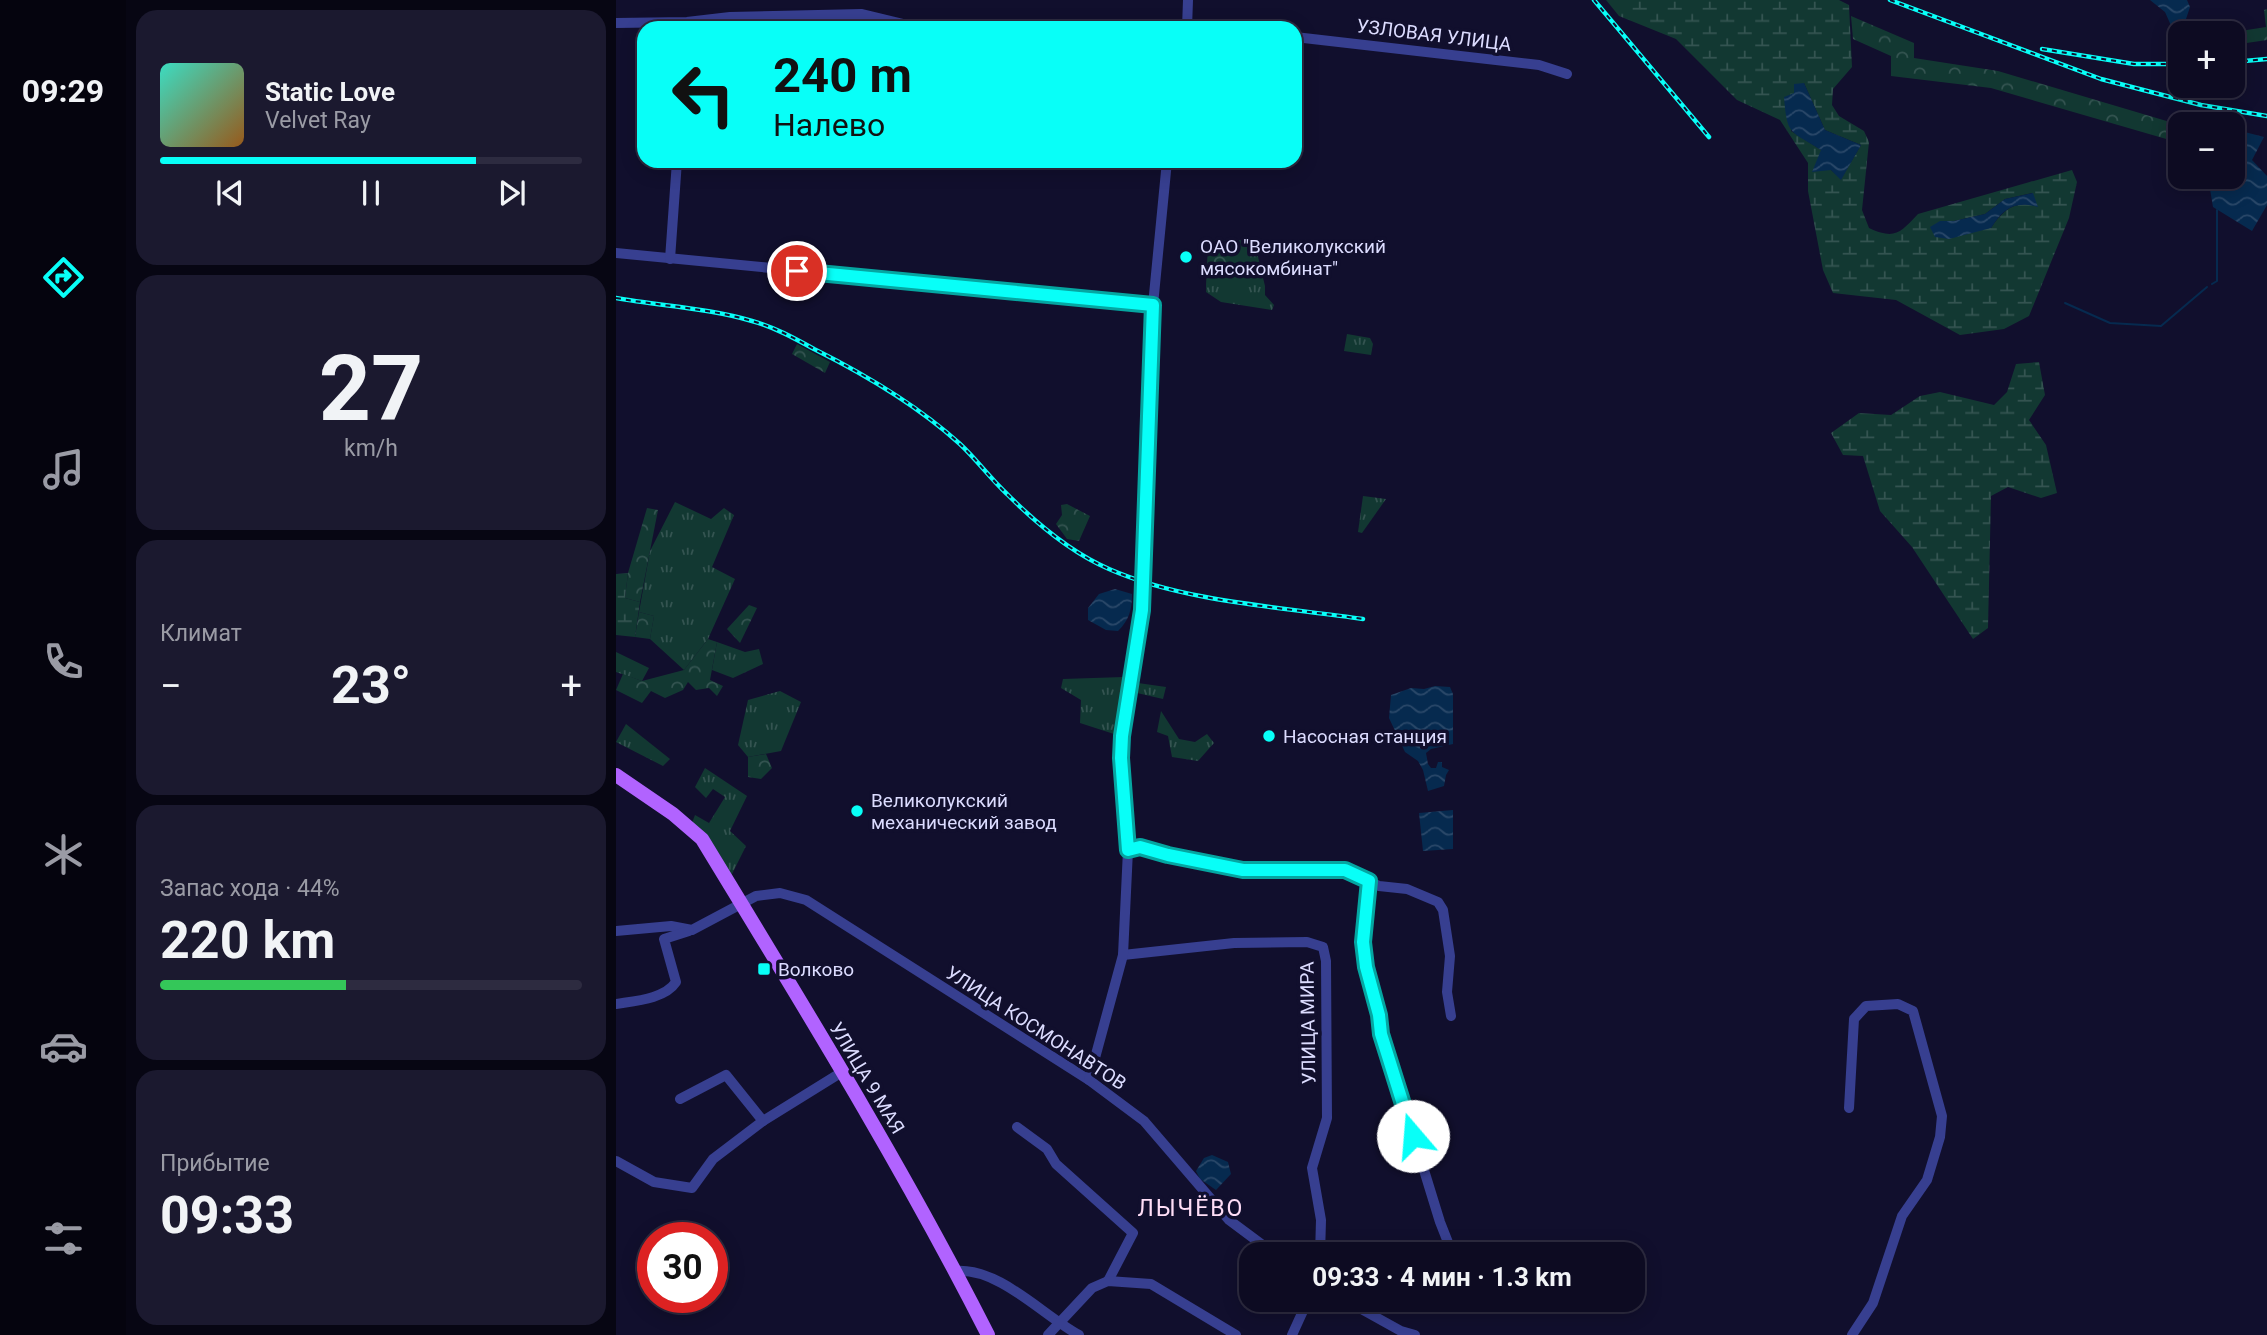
<!DOCTYPE html>
<html lang="ru">
<head>
<meta charset="utf-8">
<style>
  body { margin:0; font-family:Roboto,sans-serif; background:#1b192f; color:#f1f3f6; height:100vh; display:flex; flex-direction:column; font-size:26px; white-space:nowrap }
  * { box-sizing:border-box; margin:0 }
  p { font-size:23px; color:#9a9ba5 }
  .icon { flex:none; width:38px; height:38px; fill:none; stroke:currentColor; stroke-width:2; stroke-linecap:round; stroke-linejoin:round }
  .map { position:relative; flex:1; overflow:hidden }
  .panel { display:flex; flex-direction:column; gap:10px; padding:10px; background:#070613; width:490px }
  .panel>* { flex:none }
  .hud { position:absolute; left:21px; top:21px; width:665px; height:147px; border-radius:21px; box-shadow:0 4px 18px #0003,0 0 0 2px #2d2b40; background:#08fff8; color:#111; overflow:hidden }
  .controls { position:absolute; left:1552px; top:21px; display:grid; gap:14px }
  .controls a { display:grid; place-items:center; width:77px; height:77px; border-radius:14px; background:#0d0b22; box-shadow:0 4px 18px #0003,0 0 0 2px #2d2b40; font-size:35px }
  .speed { position:absolute; left:21px; top:1222px; display:flex; gap:14px; font-size:35px; font-weight:700; text-align:center }
  .speed>* { display:grid; place-content:center; width:91px; height:91px; border-radius:50%; background:#0d0b22; box-shadow:0 4px 18px #0003,0 0 0 2px #2d2b40; line-height:1 }
  .speed .limit { border:10px solid #d22; background:#fff; color:#111 }
  .pin { position:absolute; display:grid; place-items:center; width:60px; height:60px; color:#fff; margin:-30px; border:4px solid #fff; border-radius:50%; box-shadow:0 2px 7px #0007 }
  .me { position:absolute; width:77px; margin:-38px; rotate:342deg; stroke-linejoin:round; filter:drop-shadow(0 0 5px #0008) }
  .turn { display:flex; align-items:center; gap:24px; height:147px; padding:0 21px; font-size:32px }
  .turn .icon { width:91px; height:91px; stroke-width:2.5 }
  .turn b { display:block; font-size:49px; line-height:60px }
  .big { font-size:52px; font-weight:700; line-height:1.1 }
  .panel .widget { flex:1; display:flex; flex-direction:column; justify-content:center; gap:10px; min-width:0; padding:0 24px; border-radius:21px; background:#1b192f }
  .panel .dial { align-items:center; gap:0 }
  .dial b { font-size:91px; line-height:1 }
  .song { display:flex; align-items:center; gap:21px }
  .cover { width:84px; height:84px; border-radius:10px; background:linear-gradient(135deg,hsl(170 70% 55%),hsl(30 70% 35%)) }
  .played { height:7px; border-radius:4px; background:linear-gradient(90deg,#08fff8 75%,#2d2b40 75%) }
  .keys { display:flex; justify-content:space-around; direction:ltr }
  .heat { display:flex; justify-content:space-between; align-items:center; font-size:38px; direction:ltr }
  .charge { height:10px; border-radius:5px; background:linear-gradient(90deg,#34c759 44%,#2d2b40 0) }
  .trip { position:absolute; left:623px; top:1242px; width:406px; height:70px; border-radius:21px; background:#0d0b22; box-shadow:0 4px 18px #0003,0 0 0 2px #2d2b40; font-weight:700; line-height:70px; text-align:center }
  main { display:flex; flex:1; min-height:0 }
  .tab-bar { display:flex; flex-direction:column; width:126px; justify-content:space-around; align-items:center; background:#05040e; color:#9a9ba5 }
  .tab-bar .icon { width:49px; height:49px }
  .tab-bar .on { color:#08fff8 }
  .tab-bar b { font-size:32px; color:#f1f3f6 }
  .map>svg:first-child { display:block }
</style>
</head>
<body>
<main>
<nav class="tab-bar">
<b>09:29</b>
<svg class="icon on" aria-label="directions" viewBox="0 0 24 24"><path d="M12 3l9 9-9 9-9-9zM9 14v-3h6M13 9l2 2-2 2"/></svg>
<svg class="icon" aria-label="music" viewBox="0 0 24 24"><path d="M9 18V5l10-2v13"/><circle cx="6" cy="18" r="3"/><circle cx="16" cy="16" r="3"/></svg>
<svg class="icon" aria-label="phone" viewBox="0 0 24 24"><path d="M5 4h4l2 5-3 2q2 4 5 5l2-3 5 2v4C11 20 4 13 5 4z"/></svg>
<svg class="icon" aria-label="climate" viewBox="0 0 24 24"><path d="M12 3v18M4 7l16 10M4 17L20 7"/></svg>
<svg class="icon" aria-label="car" viewBox="0 0 24 24"><path d="M5 17H2v-5l4-1 3-4h7l3 4 3 1v5h-3M9 17h6M6 11h13"/><circle cx="7" cy="17" r="2"/><circle cx="17" cy="17" r="2"/></svg>
<svg class="icon" aria-label="filters" viewBox="0 0 24 24"><path d="M4 7h16M4 17h16"/><circle cx="9" cy="7" r="2"/><circle cx="15" cy="17" r="2"/></svg>
</nav>
<section class="panel">
<div class="widget">
<div class="song"><i class="cover"></i><div><b>Static Love</b><p>Velvet Ray</p></div></div>
<div class="played"></div>
<div class="keys"><svg class="icon" aria-label="previous" viewBox="0 0 24 24"><path d="M18 5L8 12l10 7zM5 5v14"/></svg><svg class="icon" aria-label="pause" viewBox="0 0 24 24"><path d="M8 5v14M16 5v14"/></svg><svg class="icon" aria-label="next" viewBox="0 0 24 24"><path d="M6 5l10 7-10 7zM19 5v14"/></svg></div>
</div>
<div class="widget dial"><b>27</b><p>km/h</p></div>
<div class="widget"><p>Климат</p>
<div class="heat"><a>−</a><b class="big">23°</b><a>+</a></div>
</div>
<div class="widget"><p>Запас хода · 44%</p><b class="big">220 km</b><div class="charge"></div></div>
<div class="widget"><p>Прибытие</p><b class="big">09:33</b></div>
</section>
<div class="map">
<svg width="1651" height="1335" viewBox="0 0 1651 1335">
  <defs>
    <pattern id="grass-tufts" width="24" height="20" patternUnits="userSpaceOnUse" patternTransform="scale(1.75)"><rect width="24" height="20" fill="#123832"/><path d="M3 7l-1-3M5 7V3M7 7l1-3M15 17l-1-3M17 17v-4M19 17l1-3" fill="none" stroke="#345451"/></pattern>
    <pattern id="forest-crowns" width="20" height="18" patternUnits="userSpaceOnUse" patternTransform="scale(1.75)"><rect width="20" height="18" fill="#123832"/><path d="M2 6a3 3 0 1 1 6 0M12 15a3 3 0 1 1 6 0" fill="none" stroke="#345451"/></pattern>
    <pattern id="wetland-marsh" width="20" height="14" patternUnits="userSpaceOnUse" patternTransform="scale(1.75)"><rect width="20" height="14" fill="#123832"/><path d="M1 5h8M5 5V1M11 12h8M15 12V8" fill="none" stroke="#345451"/></pattern>
    <pattern id="water-waves" width="16" height="10" patternUnits="userSpaceOnUse" patternTransform="scale(1.75)"><rect width="16" height="10" fill="#062a4f"/><path d="M0 5q4-4 8 0t8 0" fill="none" stroke="#2a4869"/></pattern>
  </defs>
  <rect width="100%" height="100%" fill="#110f2d"/>
  <g fill="url(#grass-tufts)">
    <path d="M597,240H638L649,286V295L658,305L656,310L605,302L590,292L592,250Z"/>
    <path d="M731,334L754,338L757,344L755,355L728,351Z"/>
    <path d="M747,496L770,499L746,533L742,532Z"/>
    <path d="M59,502L95,519L108,508L118,515L96,567L119,579L92,639L68,670L34,639L38,616L23,612L34,551Z"/>
    <path d="M101,642L129,652L143,649L147,664L117,678L96,670Z"/>
    <path d="M0,652L33,668L26,681L0,672Z"/>
    <path d="M508,677L501,735L464,723L465,700L445,688L447,679Z"/>
    <path d="M522,683L550,687L547,699L521,693Z"/>
    <path d="M164,691L185,702L165,751L132,757L122,745L132,700Z"/>
    <path d="M545,711L563,739L579,742L591,734L598,743L582,761L556,757L552,736L541,732Z"/>
    <path d="M10,724L54,759L47,766L0,742Z"/>
    <path d="M89,768L131,796L114,831L130,846L115,876L76,823L79,815L93,823L109,797L97,789L90,798L79,787Z"/>
  </g>
  <g fill="url(#forest-crowns)">
    <path d="M1651,9V40L1617,45V33H1612L1650,27L1648,10Z"/>
    <path d="M1235,16L1298,43V58L1382,71L1564,125V143L1375,88L1275,76V56L1237,39Z"/>
    <path d="M609,245L616,248L620,269L601,285L590,288L592,250Z"/>
    <path d="M181,344L214,362L209,373L176,354Z"/>
    <path d="M451,504L474,516L463,541L451,539L440,524L446,515L445,505Z"/>
    <path d="M31,508L42,510L24,602L9,598L12,573Z"/>
    <path d="M133,605L141,608L124,643L111,629Z"/>
    <path d="M23,612L38,616L34,639L19,637Z"/>
    <path d="M92,639L101,642L94,680L107,686L101,696L93,688L80,690L72,682L67,690L49,698L35,691L26,703L0,690L7,674L26,681L68,670Z"/>
    <path d="M150,754L156,768L145,779L132,777V757Z"/>
  </g>
  <g fill="url(#wetland-marsh)" fill-rule="evenodd">
    <path d="M990,0H1223L1233,5L1236,67L1217,89L1216,105L1223,116L1248,131L1253,142L1246,210L1253,228C1279,240 1284,233 1302,214L1456,170L1461,182L1453,218L1413,316L1388,329L1344,335L1280,300L1217,293L1207,270L1192,191V163L1164,120L1121,100L1060,39L1003,16ZM1188,83L1209,130L1245,145L1225,179L1215,170L1205,150L1175,131L1178,93ZM1416,193L1421,206C1398,200 1387,210 1375,228L1324,221H1338L1369,214L1389,199Z"/>
    <path d="M1423,362L1429,395L1413,420L1430,445L1441,493L1425,498L1392,487L1375,496L1372,628L1357,639L1296,547L1264,511L1247,456L1227,455L1215,433L1243,413L1275,415L1304,396L1324,392L1378,405L1391,392L1400,364Z"/>
    <path d="M12,573L9,598L24,602L19,637L0,635V574Z"/>
  </g>
  <g fill="url(#water-waves)">
    <path d="M1534,0H1571L1574,7L1564,37L1557,30L1549,12Z"/>
    <path d="M1188,83L1209,130L1245,145L1225,180L1215,170L1196,172L1205,150C1174,130 1171,136 1168,97L1178,93V84Z"/>
    <path d="M1617,129L1648,137L1636,160L1651,176V205L1636,231L1597,207L1592,177H1617Z"/>
    <path d="M1417,193L1422,207C1398,200 1387,209 1375,228L1333,239L1319,237L1314,227L1324,221H1338L1369,214L1389,199Z"/>
    <path d="M499,589L516,594C516,610 513,620 502,631L490,630L472,620V608L483,594Z"/>
    <path d="M819,686L834,687L837,694V744L815,749L810,753L812,764L815,768H820L822,762H826V767L833,770L830,775L828,786L812,791L807,770L802,761L789,752L773,718L775,695L795,688L808,689Z"/>
    <path d="M837,810V849L807,851L803,813Z"/>
    <path d="M596,1155L612,1162L615,1174L600,1190L584,1179L580,1171L588,1158Z"/>
  </g>
  <g fill="none" stroke-linecap="round" stroke-linejoin="round">
    <g stroke="#062a4f" stroke-width="2">
      <path d="M1596,284L1601,281V210"/>
      <path d="M1449,303L1494,323L1545,326L1591,287"/>
    </g>
    <g stroke="#373f90" stroke-width="10">
      <path d="M0,23L71,22L114,17L246,14L304,28"/>
      <path d="M571,28L572,0"/>
      <path d="M679,37L923,65L951,74"/>
      <path d="M0,253L537,305"/>
      <path d="M54,259L61,161"/>
      <path d="M512,850L524,847L552,855L627,870H729L763,886L791,889L822,902L827,910L834,956L831,992L835,1016"/>
      <path d="M753,881C749,909 746,937 749,964C752,988 762,1010 766,1034L824,1222L837,1255"/>
      <path d="M0,931L55,926L76,930L140,896L164,893L190,900L473,1080L528,1121L613,1220L660,1255"/>
      <path d="M507,955L618,943L691,942L707,947L710,961L711,1118L696,1168L705,1220L704,1255"/>
      <path d="M0,1004C18,1001 49,999 60,982L48,939L73,931"/>
      <path d="M473,1080L507,955L512,850L505,758L506,736L526,610L537,305L551,161"/>
      <path d="M64,1099L110,1075L147,1121"/>
      <path d="M1233,1108L1238,1019L1250,1006L1282,1004L1297,1011L1326,1116L1324,1137L1311,1180L1286,1216L1257,1303L1236,1335"/>
      <path d="M401,1127L431,1149L440,1164L517,1233L492,1281"/>
      <path d="M0,1161L38,1182L76,1188L97,1159L147,1121L226,1072"/>
      <path d="M340,1271C384,1268 426,1315 463,1335"/>
      <path d="M729,1300L785,1331L799,1335"/>
      <path d="M432,1335L476,1288L492,1281L535,1284L620,1335"/>
      <path d="M676,1335L692,1300"/>
    </g>
    <path stroke="#b163ff" stroke-width="14" d="M0,775L57,814L86,839C185,1002 286,1165 372,1335"/>
    <g stroke="#08fff8" stroke-width="4.5">
      <g id="rail">
        <path d="M978,0L1093,137"/>
        <path d="M1274,0L1485,79L1585,105L1651,116"/>
        <path d="M1426,49L1518,64H1564"/>
        <path d="M1617,62L1651,59"/>
        <path d="M0,298C45,306 92,308 136,321C158,327 178,338 198,349C250,375 301,405 344,444C361,460 374,478 391,494C420,523 456,553 493,569C568,602 665,607 747,619"/>
      </g>
    </g>
    <use href="#rail" stroke="#110f2d" stroke-width="2" stroke-dasharray="5" stroke-linecap="butt"/>
  </g>
  <g fill="none" stroke-linecap="round" stroke-linejoin="round">
    <g stroke="#05a6a1" stroke-width="18">
      <path id="route" d="M181,271L537,305L526,610L506,736L505,758L512,850L524,847L552,855L627,870H729L753,881L747,942L750,967L763,1015L765,1034L797,1136"/>
    </g>
    <use href="#route" stroke="#08fff8" stroke-width="12"/>
  </g>
  <g fill="#08fff8" stroke="#110f2d" stroke-width="2.5">
    <circle cx="570" cy="257" r="7"/>
    <circle cx="653" cy="736" r="7"/>
    <circle cx="241" cy="811" r="7"/>
    <rect x="141" y="962" width="14" height="14" rx="3.5"/>
  </g>
  <g text-anchor="middle" dominant-baseline="central" stroke-width="7" stroke-linejoin="round" paint-order="stroke">
    <g font-size="19" fill="#dcdcff" stroke="#110f2d">
      <text transform="translate(818 35) rotate(7)">УЗЛОВАЯ УЛИЦА</text>
      <text transform="translate(692 1023) rotate(-91)">УЛИЦА МИРА</text>
      <text transform="translate(420 1028) rotate(33)">УЛИЦА КОСМОНАВТОВ</text>
      <text transform="translate(251 1078) rotate(59)">УЛИЦА 9 МАЯ</text>
    </g>
    <g font-size="19" fill="#dcdcff" stroke="#110f2d" text-anchor="start">
      <text x="584" y="246">ОАО "Великолукский<tspan x="584" dy="22">мясокомбинат"</tspan></text>
      <text x="667" y="736">Насосная станция</text>
      <text x="255" y="800">Великолукский<tspan x="255" dy="22">механический завод</tspan></text>
      <text x="162" y="969">Волково</text>
    </g>
    <g font-size="23" letter-spacing="2" fill="#ffdef7" stroke="#110f2d">
      <text x="575" y="1208">ЛЫЧЁВО</text>
    </g>
  </g>
</svg>
<div class="controls">
<a>+</a>
<a>−</a>
</div>
<div class="speed"><div class="limit">30</div></div>
<div class="pin" style="left:181px;top:271px;background:#d93025"><svg class="icon" aria-label="arrive" viewBox="0 0 24 24"><path d="M6 21V4h12l-3 4 3 4H6"/></svg></div>
<svg class="me" style="left:797px;top:1136px" viewBox="-20 -20 40 40"><circle r="19" fill="#fff"/><path d="M0-13L10 11 0 6-10 11z" fill="#08fff8"/></svg>
<div class="trip">09:33 · 4 мин · 1.3 km</div>
<div class="hud">
<div class="turn"><svg class="icon" aria-label="left" viewBox="0 0 24 24"><path d="M17 20v-9H6M10 6l-5 5 5 5"/></svg><div><b>240 m</b>Налево</div></div>
</div>
</div>
</main>
</body>
</html>
